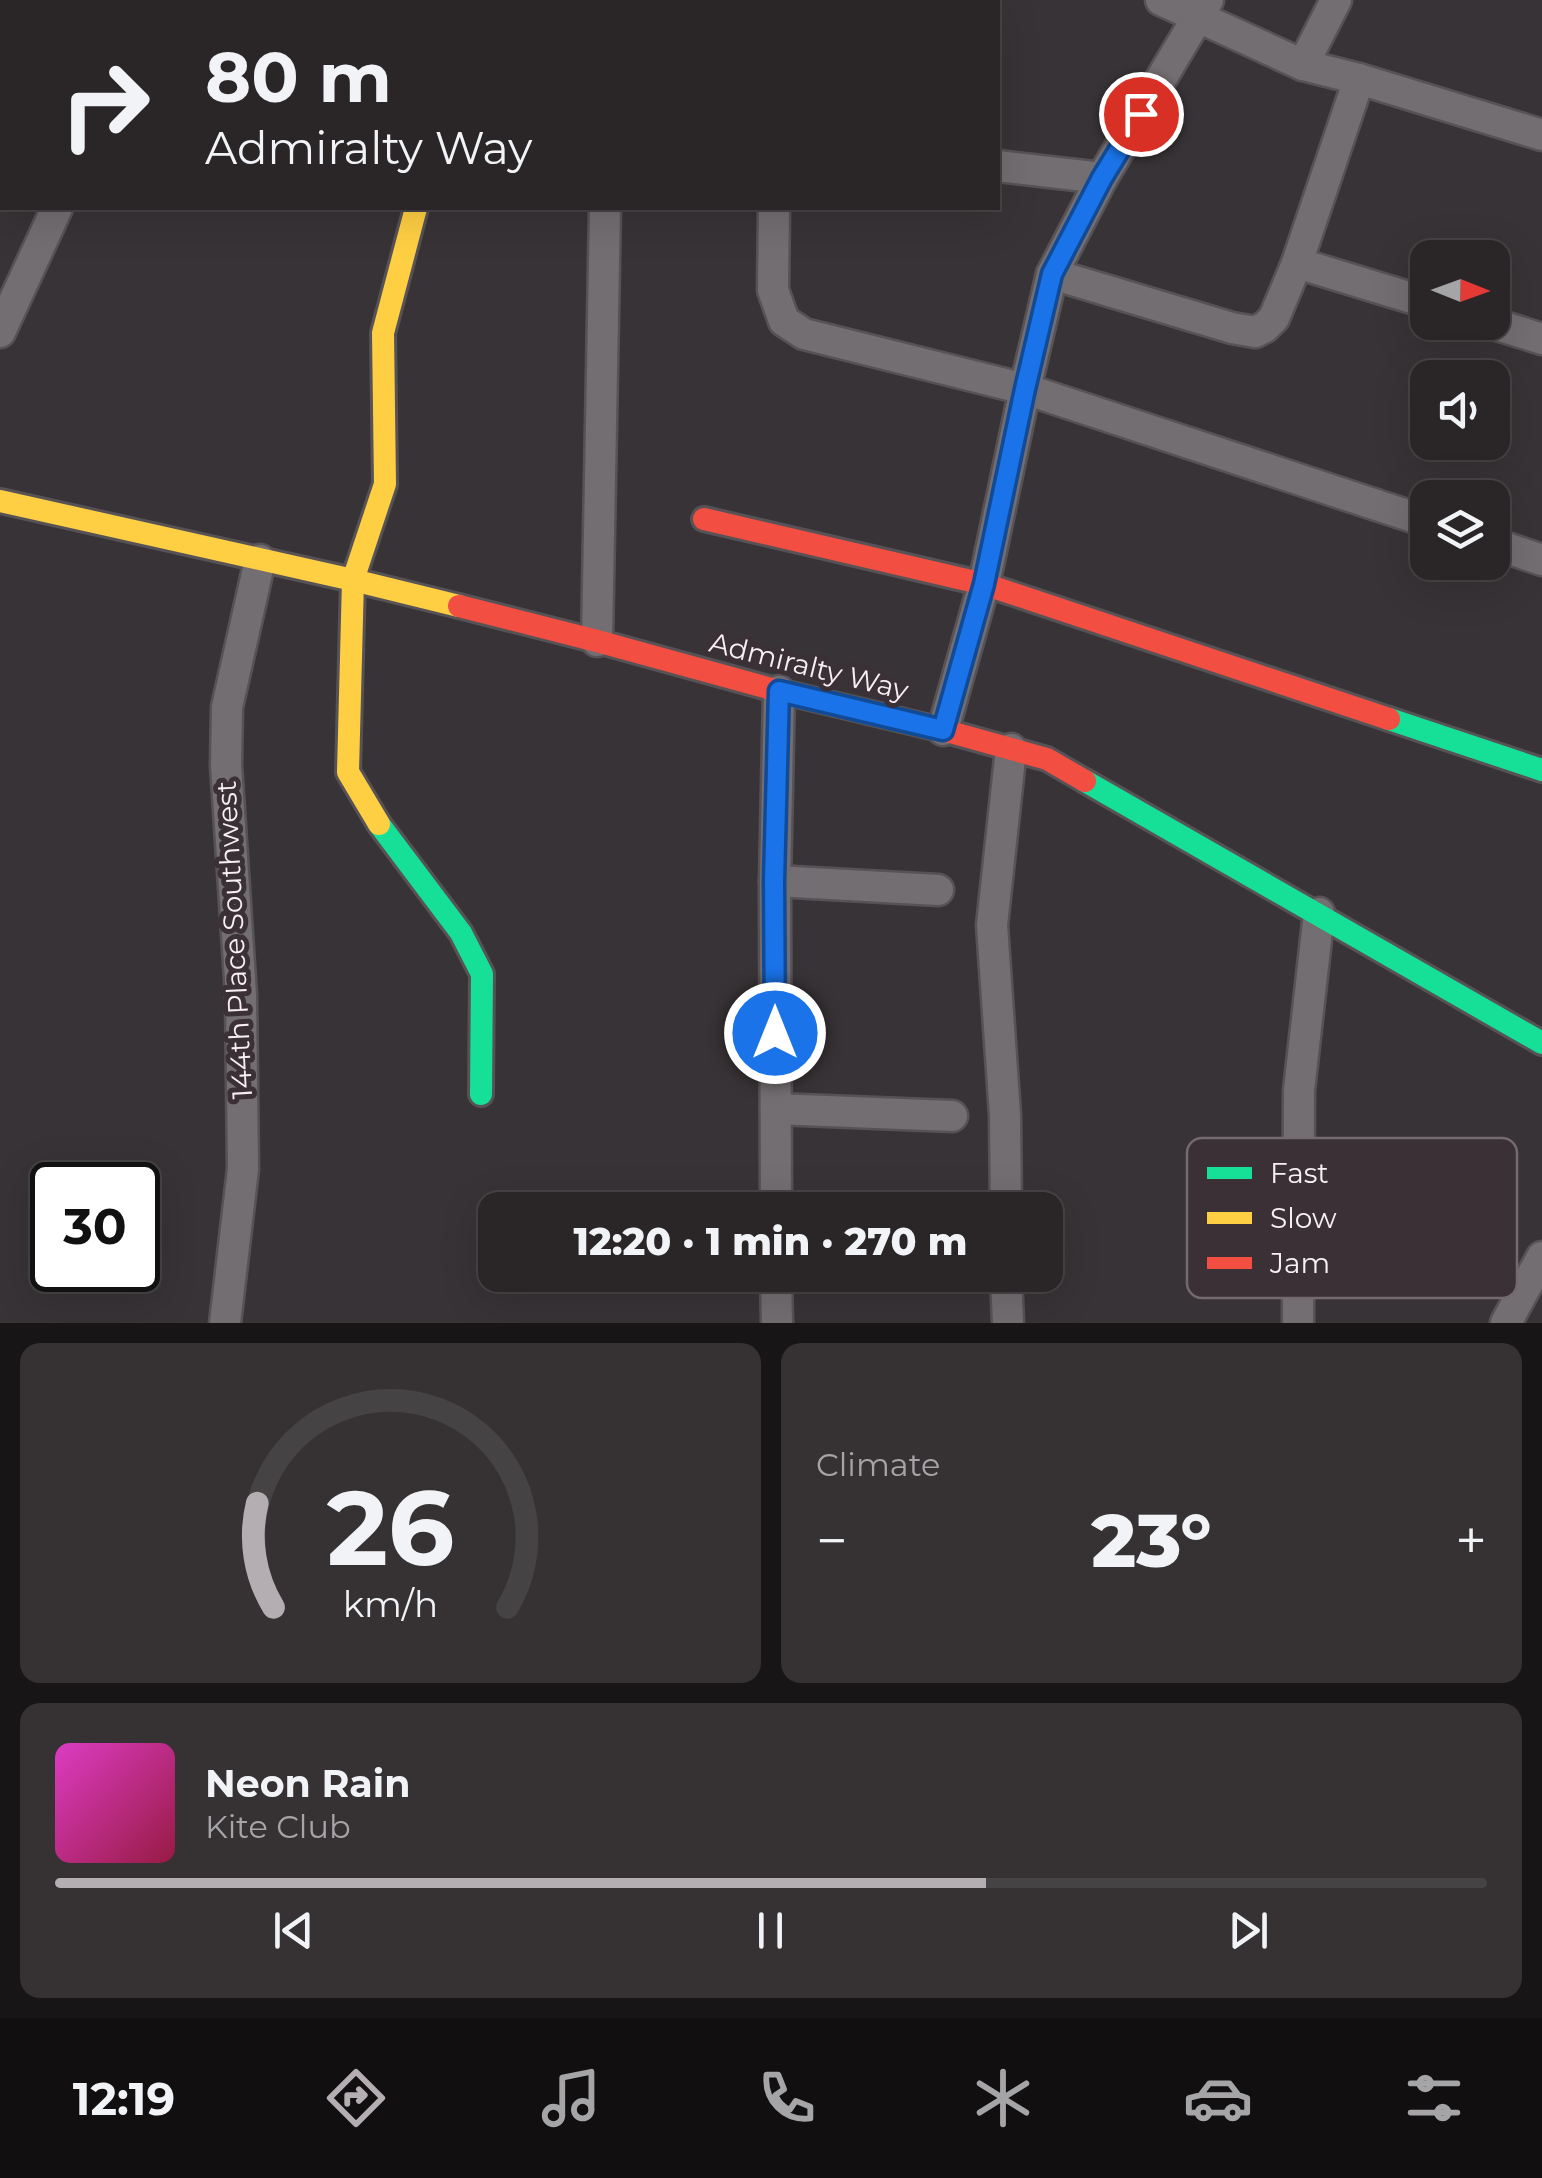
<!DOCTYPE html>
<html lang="en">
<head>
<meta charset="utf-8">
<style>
  body { margin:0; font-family:Montserrat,sans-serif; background:#363234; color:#f1f3f6; height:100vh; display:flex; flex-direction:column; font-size:38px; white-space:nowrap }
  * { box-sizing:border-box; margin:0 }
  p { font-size:32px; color:#a5a5a8 }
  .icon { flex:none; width:55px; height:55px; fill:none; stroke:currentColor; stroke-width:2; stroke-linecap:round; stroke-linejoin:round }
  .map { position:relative; height:1323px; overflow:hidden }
  .drawer { display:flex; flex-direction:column; gap:20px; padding:20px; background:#171516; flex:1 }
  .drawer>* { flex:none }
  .hud { position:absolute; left:0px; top:0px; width:1000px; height:210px; box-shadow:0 10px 40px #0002,0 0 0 2px #464345; background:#2a2628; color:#f1f3f6; overflow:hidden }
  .needle { width:65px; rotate:91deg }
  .fabs { position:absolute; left:1410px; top:240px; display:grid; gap:20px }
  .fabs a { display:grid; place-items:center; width:100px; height:100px; border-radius:20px; background:#2a2628; box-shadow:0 10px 40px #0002,0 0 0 2px #464345; font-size:50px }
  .speed { position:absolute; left:30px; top:1162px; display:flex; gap:20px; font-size:50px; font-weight:700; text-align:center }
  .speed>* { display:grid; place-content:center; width:130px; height:130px; border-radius:50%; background:#2a2628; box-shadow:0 10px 40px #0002,0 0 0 2px #464345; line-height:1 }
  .speed .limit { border:5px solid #111; border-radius:15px; background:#fff; color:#111 }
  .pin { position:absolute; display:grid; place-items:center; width:85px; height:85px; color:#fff; margin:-42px; border:5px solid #fff; border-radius:50%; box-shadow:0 2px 10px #0007 }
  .me { position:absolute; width:110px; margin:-55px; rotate:0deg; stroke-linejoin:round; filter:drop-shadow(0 0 8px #0008) }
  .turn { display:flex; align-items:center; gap:35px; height:210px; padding:0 40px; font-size:45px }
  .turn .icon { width:130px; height:130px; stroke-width:2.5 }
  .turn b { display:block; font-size:70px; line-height:85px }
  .big { font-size:75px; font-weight:800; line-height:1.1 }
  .drawer .card { flex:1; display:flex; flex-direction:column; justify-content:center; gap:15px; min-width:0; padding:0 35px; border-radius:20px; background:#363234 }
  .drawer .dial { align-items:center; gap:0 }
  .dial svg { height:260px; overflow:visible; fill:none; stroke:#464345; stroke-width:7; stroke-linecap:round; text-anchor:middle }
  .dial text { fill:#f1f3f6; stroke:none }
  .song { display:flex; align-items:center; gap:30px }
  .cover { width:120px; height:120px; border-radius:15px; background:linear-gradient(135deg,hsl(310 70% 55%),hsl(340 70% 35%)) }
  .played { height:10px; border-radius:5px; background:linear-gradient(90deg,#b4adb1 65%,#464345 65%) }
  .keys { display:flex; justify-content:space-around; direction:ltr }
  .heat { display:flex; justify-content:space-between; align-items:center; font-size:55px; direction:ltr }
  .drawer .tiles { flex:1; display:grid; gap:20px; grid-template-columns:1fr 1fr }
  .card:last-child { grid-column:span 2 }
  .trip { position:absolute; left:478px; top:1192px; width:585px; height:100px; border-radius:20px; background:#2a2628; box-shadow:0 10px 40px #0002,0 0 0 2px #464345; font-weight:800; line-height:100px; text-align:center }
  .dock { display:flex; height:160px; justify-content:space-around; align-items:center; background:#110f10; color:#a5a5a8 }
  .dock .icon { width:70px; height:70px }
  .dock .selected { color:#b4adb1 }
  .dock b { font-size:45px; color:#f1f3f6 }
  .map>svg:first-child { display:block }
</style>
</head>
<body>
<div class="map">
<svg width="1542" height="1323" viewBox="0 0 1542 1323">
  <defs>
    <filter id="shadow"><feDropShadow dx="9" dy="9" stdDeviation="2.5" flood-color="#0009"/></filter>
  </defs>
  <rect width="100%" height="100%" fill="#383336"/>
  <path fill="#504b4d" stroke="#635d5f" stroke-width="2.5" filter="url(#shadow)" d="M1,17H2V140H0Z"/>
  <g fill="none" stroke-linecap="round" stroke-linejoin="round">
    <g stroke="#575255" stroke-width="35">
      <g id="street">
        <path d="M113,0V2"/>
        <path d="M456,0L457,2"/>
        <path d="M1161,0L1303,65L1359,79L1542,135"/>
        <path d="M608,2V0"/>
        <path d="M780,2V0"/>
        <path d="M1303,65L1336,0"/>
        <path d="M998,166L1102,178"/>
        <path d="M774,208L773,290L784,321L804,334L1025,389L1428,522"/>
        <path d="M1297,263L1428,303"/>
        <path d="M1052,274L1232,328L1255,332L1265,327L1274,318L1297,263L1359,79"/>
        <path d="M1488,322L1542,339"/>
        <path d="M0,332L57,208"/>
        <path d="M1492,543L1542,560"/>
        <path d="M597,641L605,208"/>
        <path d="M943,730L984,584L1025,389L1052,274L1102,178L1208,0"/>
        <path d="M775,881L938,890"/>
        <path d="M776,1109L952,1116"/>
        <path d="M776,1210L775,881L779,691"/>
        <path d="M1006,1210L1005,1115L992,925L1011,749"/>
        <path d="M776,1275L777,1323"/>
        <path d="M1006,1275L1008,1323"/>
        <path d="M225,1323L243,1169L241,995L226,765L227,707L260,560"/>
        <path d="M1298,1323L1299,1090L1319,913"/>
        <path d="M1506,1323L1542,1257"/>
      </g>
    </g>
    <g stroke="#575255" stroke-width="28">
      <g id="fast">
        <path d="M1389,719L1542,770"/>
        <path d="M1085,781L1542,1043"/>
        <path d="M379,824L461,933L482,974L481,1094"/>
      </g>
    </g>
    <g stroke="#575255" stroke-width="28">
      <g id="slow">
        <path d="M0,501L353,580L459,606"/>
        <path d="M379,824L348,772L353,580L385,484L383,333L416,208"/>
      </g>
    </g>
    <g stroke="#575255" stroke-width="28">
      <g id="jam">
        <path d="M704,519L984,584L1389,719"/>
        <path d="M459,606L597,641L779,691L943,730L1047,759L1085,781"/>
      </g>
    </g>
    <use href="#street" stroke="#736e71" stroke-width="30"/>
    <use href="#fast" stroke="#16e098" stroke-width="22"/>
    <use href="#slow" stroke="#ffcf43" stroke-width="22"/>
    <use href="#jam" stroke="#f24e42" stroke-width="22"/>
  </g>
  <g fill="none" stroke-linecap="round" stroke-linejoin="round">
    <g stroke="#114b97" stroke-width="25">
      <path id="route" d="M775,1033L774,881L779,691L943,730L984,584L1025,389L1052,274L1102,178L1141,114"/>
    </g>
    <use href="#route" stroke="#1a73e8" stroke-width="18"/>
  </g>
  <g text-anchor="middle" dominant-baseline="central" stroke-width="10" stroke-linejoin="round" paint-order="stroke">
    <g font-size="28" fill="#f7eff3" stroke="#3b3036">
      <text transform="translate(809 666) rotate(14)">Admiralty Way</text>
      <text transform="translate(234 940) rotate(-93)">144th Place Southwest</text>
    </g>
  </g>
  <rect x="1187" y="1138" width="330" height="160" rx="15" fill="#3b3036" stroke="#73696f" stroke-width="2.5"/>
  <rect x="1207" y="1167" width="45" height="12" fill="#16e098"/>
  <rect x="1207" y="1212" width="45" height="12" fill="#ffcf43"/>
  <rect x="1207" y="1257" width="45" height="12" fill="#f24e42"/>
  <g font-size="28" fill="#f7eff3">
    <text x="1270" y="1183">Fast</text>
    <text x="1270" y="1228">Slow</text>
    <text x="1270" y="1273">Jam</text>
  </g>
</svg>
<div class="fabs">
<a><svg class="needle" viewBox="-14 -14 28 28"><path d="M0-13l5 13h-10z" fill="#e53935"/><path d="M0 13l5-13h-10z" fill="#a5a5a8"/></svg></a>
<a><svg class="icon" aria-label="sound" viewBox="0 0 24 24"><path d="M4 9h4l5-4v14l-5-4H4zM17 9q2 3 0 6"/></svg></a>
<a><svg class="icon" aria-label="layers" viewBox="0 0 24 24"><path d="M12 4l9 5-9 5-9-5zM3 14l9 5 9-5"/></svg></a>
</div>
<div class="speed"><div class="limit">30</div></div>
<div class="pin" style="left:1141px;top:114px;background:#d93025"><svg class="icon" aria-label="arrive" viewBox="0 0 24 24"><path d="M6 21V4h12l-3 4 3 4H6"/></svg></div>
<svg class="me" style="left:775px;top:1033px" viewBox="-20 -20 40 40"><circle r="17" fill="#1a73e8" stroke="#fff" stroke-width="3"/><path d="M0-11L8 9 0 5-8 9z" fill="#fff"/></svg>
<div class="trip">12:20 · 1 min · 270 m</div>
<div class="hud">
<div class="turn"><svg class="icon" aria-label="right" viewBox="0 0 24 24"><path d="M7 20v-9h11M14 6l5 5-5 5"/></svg><div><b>80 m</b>Admiralty Way</div></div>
</div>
</div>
<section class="drawer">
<div class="tiles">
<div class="card dial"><svg viewBox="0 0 100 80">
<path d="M14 69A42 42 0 1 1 86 69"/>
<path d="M14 69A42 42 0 0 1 9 37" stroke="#b4adb1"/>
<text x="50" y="56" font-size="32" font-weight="700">26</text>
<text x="50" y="72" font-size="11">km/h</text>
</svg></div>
<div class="card"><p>Climate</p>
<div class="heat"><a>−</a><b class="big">23°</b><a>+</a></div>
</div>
<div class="card">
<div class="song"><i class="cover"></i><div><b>Neon Rain</b><p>Kite Club</p></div></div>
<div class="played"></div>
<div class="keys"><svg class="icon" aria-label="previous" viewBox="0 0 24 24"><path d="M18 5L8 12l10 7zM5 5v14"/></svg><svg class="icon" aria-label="pause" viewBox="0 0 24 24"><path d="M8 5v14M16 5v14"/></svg><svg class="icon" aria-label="next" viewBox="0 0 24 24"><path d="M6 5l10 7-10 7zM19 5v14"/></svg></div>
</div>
</div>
</section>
<nav class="dock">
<b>12:19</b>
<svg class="icon selected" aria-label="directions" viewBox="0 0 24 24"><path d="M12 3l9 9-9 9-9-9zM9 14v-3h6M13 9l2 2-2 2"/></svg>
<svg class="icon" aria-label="music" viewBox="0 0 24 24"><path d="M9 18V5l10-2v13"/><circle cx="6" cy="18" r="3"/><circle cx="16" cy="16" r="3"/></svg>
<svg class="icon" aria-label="phone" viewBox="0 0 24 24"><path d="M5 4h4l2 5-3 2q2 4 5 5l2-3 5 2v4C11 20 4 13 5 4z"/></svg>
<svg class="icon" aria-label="climate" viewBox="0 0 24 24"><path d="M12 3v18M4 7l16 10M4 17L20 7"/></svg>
<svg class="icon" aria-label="car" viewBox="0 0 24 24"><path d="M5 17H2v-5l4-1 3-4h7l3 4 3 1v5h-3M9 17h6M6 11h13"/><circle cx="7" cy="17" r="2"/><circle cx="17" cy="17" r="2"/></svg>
<svg class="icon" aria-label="filters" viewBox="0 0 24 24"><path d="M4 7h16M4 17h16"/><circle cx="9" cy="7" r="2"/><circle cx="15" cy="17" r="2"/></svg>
</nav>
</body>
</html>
